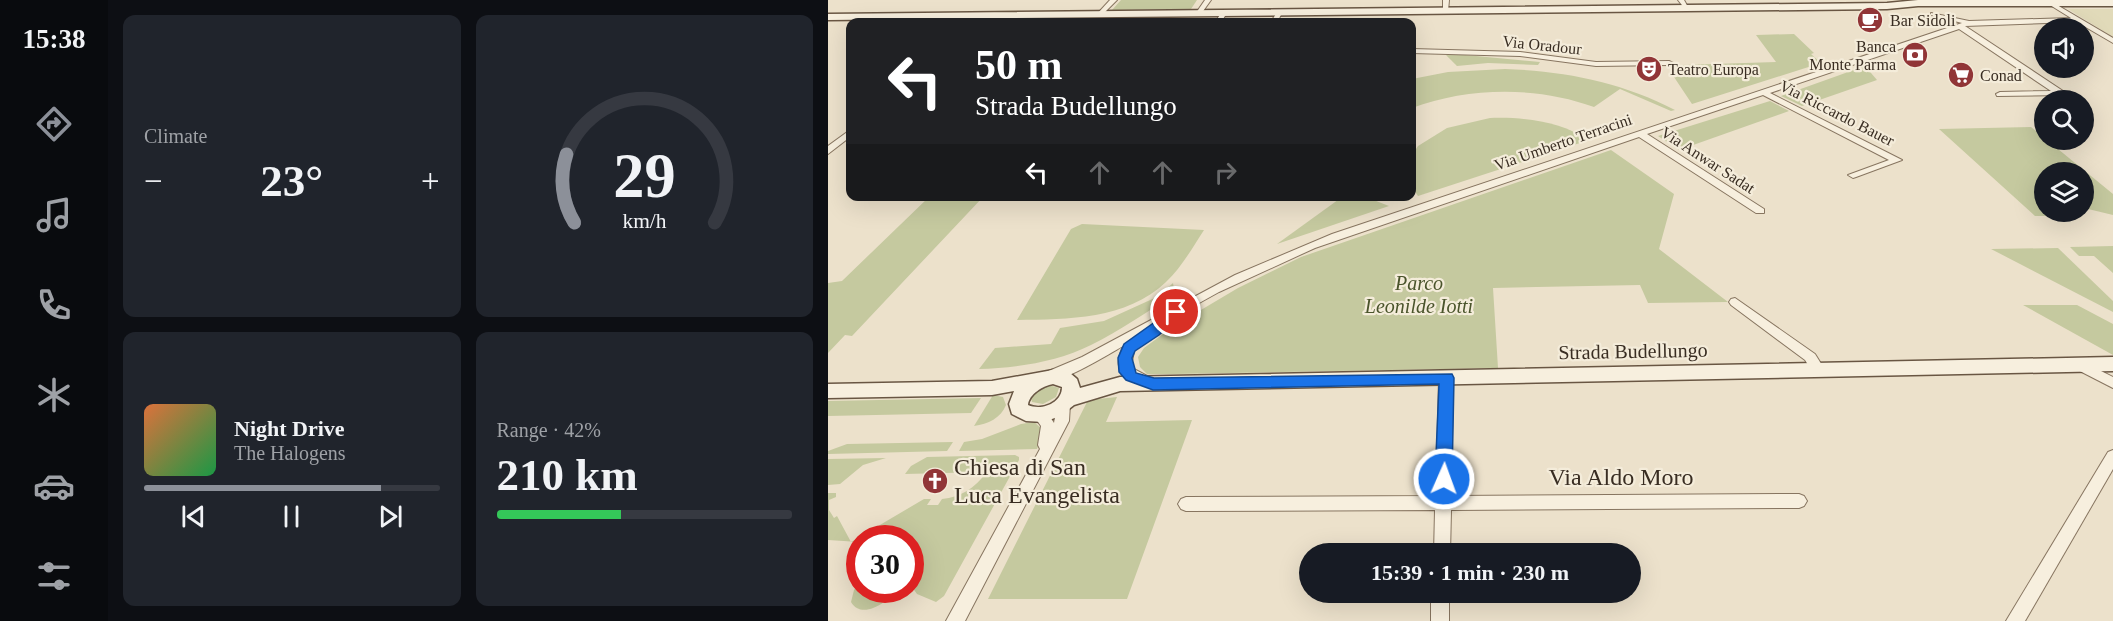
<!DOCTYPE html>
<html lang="en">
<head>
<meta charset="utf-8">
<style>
  body { margin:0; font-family:Georgia,serif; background:#20242c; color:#f1f3f6; height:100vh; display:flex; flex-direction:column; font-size:22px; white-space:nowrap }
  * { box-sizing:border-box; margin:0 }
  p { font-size:20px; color:#9ea1a6 }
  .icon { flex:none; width:33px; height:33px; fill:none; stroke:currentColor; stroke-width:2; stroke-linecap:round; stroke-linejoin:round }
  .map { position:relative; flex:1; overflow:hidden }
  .side { display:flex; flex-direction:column; gap:15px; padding:15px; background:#0d0f14; width:720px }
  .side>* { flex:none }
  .top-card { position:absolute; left:18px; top:18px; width:570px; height:183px; border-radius:12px; box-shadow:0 6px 24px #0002; background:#202124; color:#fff; overflow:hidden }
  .controls { position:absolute; left:1206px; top:18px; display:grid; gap:12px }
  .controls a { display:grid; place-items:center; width:60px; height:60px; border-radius:50%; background:#171b24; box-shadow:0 6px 24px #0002; font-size:30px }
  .speed { position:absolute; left:18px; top:525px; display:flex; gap:12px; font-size:30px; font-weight:700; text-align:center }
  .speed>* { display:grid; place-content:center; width:78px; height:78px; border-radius:50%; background:#171b24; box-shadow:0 6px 24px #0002; line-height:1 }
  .speed .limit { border:9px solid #d22; background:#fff; color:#111 }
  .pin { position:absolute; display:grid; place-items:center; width:51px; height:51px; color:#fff; margin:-26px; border:3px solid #fff; border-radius:50%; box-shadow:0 2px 6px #0007 }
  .me { position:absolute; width:66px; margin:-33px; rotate:2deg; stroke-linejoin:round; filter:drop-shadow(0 0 4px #0008) }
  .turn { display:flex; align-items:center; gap:21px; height:126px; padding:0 30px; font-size:27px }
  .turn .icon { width:78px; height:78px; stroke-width:2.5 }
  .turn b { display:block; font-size:42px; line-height:51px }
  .lanes { display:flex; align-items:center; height:57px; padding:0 30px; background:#0003; justify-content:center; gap:30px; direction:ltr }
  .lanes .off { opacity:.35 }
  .big { font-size:45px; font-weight:800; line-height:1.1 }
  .side .tile { flex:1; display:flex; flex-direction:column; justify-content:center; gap:9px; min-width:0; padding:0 21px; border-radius:12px; background:#20242c }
  .side .dial { align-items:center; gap:0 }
  .dial svg { height:156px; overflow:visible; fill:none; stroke:#363941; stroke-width:7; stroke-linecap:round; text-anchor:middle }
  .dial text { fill:#f1f3f6; stroke:none }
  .song { display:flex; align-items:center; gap:18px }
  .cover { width:72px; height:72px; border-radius:9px; background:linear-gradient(135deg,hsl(20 70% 55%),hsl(140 70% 35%)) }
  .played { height:6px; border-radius:3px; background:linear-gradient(90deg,#8c9099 80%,#363941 80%) }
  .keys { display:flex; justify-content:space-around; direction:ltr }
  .heat { display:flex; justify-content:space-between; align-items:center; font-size:33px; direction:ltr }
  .charge { height:9px; border-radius:4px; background:linear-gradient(90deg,#34c759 42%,#363941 0) }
  .side .tiles { flex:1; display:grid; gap:15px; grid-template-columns:repeat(2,1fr) }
  .trip { position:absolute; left:471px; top:543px; width:342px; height:60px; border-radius:30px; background:#171b24; box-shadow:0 6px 24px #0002; font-weight:800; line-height:60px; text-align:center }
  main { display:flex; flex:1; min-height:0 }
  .menu { display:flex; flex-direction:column; width:108px; justify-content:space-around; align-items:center; background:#090b0e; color:#9ea1a6 }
  .menu .icon { width:42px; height:42px }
  .menu .on { color:#8c9099 }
  .menu b { font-size:27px; color:#f1f3f6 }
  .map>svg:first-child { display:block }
</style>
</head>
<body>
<main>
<nav class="menu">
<b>15:38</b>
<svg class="icon on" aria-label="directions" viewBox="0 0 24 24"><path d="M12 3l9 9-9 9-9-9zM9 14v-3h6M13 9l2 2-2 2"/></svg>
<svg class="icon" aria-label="music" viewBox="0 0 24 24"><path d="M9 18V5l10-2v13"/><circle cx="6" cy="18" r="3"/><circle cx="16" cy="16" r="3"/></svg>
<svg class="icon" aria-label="phone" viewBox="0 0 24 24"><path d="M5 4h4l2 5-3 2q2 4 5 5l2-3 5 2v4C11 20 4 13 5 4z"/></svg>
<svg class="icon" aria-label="climate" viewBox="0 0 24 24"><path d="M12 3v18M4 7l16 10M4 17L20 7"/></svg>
<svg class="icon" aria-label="car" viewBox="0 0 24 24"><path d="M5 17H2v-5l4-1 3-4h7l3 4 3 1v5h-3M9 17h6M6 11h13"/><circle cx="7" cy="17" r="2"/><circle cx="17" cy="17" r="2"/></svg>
<svg class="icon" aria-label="filters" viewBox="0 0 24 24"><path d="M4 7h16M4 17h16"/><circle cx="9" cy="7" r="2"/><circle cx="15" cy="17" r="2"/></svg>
</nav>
<section class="side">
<div class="tiles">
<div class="tile"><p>Climate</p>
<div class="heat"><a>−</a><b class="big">23°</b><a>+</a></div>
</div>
<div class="tile dial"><svg viewBox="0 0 100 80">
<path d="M14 69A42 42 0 1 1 86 69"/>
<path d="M14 69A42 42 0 0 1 10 34" stroke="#8c9099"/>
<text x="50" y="56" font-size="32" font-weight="700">29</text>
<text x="50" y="72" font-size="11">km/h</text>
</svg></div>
<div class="tile">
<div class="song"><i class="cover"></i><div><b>Night Drive</b><p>The Halogens</p></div></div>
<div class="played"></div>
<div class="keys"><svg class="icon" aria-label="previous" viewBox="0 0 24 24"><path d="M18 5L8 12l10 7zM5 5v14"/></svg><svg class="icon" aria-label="pause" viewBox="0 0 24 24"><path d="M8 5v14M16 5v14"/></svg><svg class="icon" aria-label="next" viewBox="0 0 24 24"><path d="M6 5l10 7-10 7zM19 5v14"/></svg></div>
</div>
<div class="tile"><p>Range · 42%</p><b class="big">210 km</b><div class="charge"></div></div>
</div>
</section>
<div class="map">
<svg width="1285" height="621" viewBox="0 0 1285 621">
  <rect width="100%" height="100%" fill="#ece1cb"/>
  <path fill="#e1dab9" d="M1240,9H1285V37Z"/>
  <g fill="#c5c99f">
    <path d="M293,0H369L363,9L284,10Z"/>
    <path d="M381,18L378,22H221L225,19Z"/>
    <path d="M966,34L986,53L983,54L993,63L864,104L846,77L861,76L854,65L948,62L928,35Z"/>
    <path d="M627,54L712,62L710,65L660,63L629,66L618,55Z"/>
    <path d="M1037,66L1049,80L974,106L953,96Z"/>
    <path d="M677,69C737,71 793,82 847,110L843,111L792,89L766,107C709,86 640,87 584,108V79L620,72Z"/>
    <path d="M942,101L961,111L851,150L830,136Z"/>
    <path d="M662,118C697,117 731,121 761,140L590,196L584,187V155L590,146L619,128Z"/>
    <path d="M1203,127L1285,194V215L1256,208V172H1216V212H1245L1246,216H1207L1111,129Z"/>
    <path d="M783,150L846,194L831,249L900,302L820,303L812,285L665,288L670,368L346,374H319L312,367L310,357L316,348L346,326L410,288L473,257Z"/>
    <path d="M101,197H155L24,336L17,335L0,353V283L14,281Z"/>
    <path d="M514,197H538L561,206L449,244Z"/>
    <path d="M254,224L376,230C365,247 353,268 338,282C298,320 240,319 189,320L243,229Z"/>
    <path d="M1285,246V273L1266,256H1251L1242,247Z"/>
    <path d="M1230,248L1285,301V312L1163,249Z"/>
    <path d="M345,283L347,295C319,311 292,331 263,345C229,362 188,368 151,369L167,348L223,344L232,328L276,321L331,296Z"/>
    <path d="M1195,305H1249L1285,324V355Z"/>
    <path d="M221,385L231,388L228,397L215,404L204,402L203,397L208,390Z"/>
    <path d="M165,395L175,397L178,405C173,418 160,424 146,426Z"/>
    <path d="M289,397L278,422L364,420L299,599H160L260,400Z"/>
    <path d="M153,398L143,413L0,416V401Z"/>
    <path d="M206,422L213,428V440L209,449L131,451L136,442L154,439L193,424Z"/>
    <path d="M125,442L119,451L0,454V451L19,444Z"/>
    <path d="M187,455L191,457V460L116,596L108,602L89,594L84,587L82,538H32L31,542L0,540V493H8V497L1,500V510L6,518L9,516L23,542L96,499H103L99,505H110L114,499C133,497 147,488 158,473L175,475L178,470L159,471V468L157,472L77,474L83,466L99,457Z"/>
    <path d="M58,458L35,465L12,484L0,485V459Z"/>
    <path d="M31,583L32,590H69C61,601 34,621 23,602L26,590Z"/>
  </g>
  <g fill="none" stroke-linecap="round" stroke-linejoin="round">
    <g stroke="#877560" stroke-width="2">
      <g id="street">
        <path d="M282,0H289L274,15H270V13Z"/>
        <path d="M377,0H383L373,14H369L368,13Z"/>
        <path d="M615,0H621L620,11L615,10Z"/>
        <path d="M850,0H856L861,9H857Z"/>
        <path d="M1224,2L1285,38V43L1249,22L1137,26L1235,91V95L1169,96L1168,94L1172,92L1223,91L1131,29L942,93L1074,160L1028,177L1025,178L1020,175L1061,160L935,95L819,134L936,209V213H928L811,137L487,248L391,292L301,342L305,344L307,347L304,361V368L323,378L325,382L323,386C311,389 293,379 291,366C289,359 293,352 295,346C281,354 231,385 216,381L214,377L216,373L254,357L407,275L504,234L1134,23L1103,15V13L1141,21L1243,18L1222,5V3Z"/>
        <path d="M394,12L399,13L393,22H387Z"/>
        <path d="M449,12L454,13L449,22H443Z"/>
        <path d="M174,14L179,15L171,22H164Z"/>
        <path d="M584,49L692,52L768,62L841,61L845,63L841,65L768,66L692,56L584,53Z"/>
        <path d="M22,130V137L0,154V146Z"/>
        <path d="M907,298L987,354L997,370L995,373H985L977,360L903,305L901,302L903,299Z"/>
        <path d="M1251,360L1285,377V388L1246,368L1245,365L1246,362Z"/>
        <path d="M618,373L623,374L625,378L623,496L971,494L976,496L979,501L976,506L971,508L623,510L622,554H606L607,510L358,511L353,509L350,504L353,499L358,497L608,496L611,378L613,374Z"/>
        <path d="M235,399L240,400L242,404L241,421L137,621H118L212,449L210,445L213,426L205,415L207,411C217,408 221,415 226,423L230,400Z"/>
        <path d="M1285,450V469L1197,621H1178L1280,452Z"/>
        <rect x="603" y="592" width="18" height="29"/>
      </g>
    </g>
    <g stroke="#695643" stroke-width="3">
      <g id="secondary">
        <path d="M1090,0H1285V6H1090L1059,9L0,20V14L1059,3Z"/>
        <path d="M1285,357V371L292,391L246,405L232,416L216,422L198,421L184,414L181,404L186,391L164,395L0,398V384L164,381L225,370L242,373L249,379L252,388L292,377ZM225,384L234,387C234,403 214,411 200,405C201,394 215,386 225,384Z"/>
      </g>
    </g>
    <use href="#street" fill="#f7efde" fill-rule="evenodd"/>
    <use href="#secondary" fill="#f7efde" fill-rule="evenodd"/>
  </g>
  <path fill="#1a73e8" stroke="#114b97" stroke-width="1.5" d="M348,307L353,308L355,312L353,315L331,335L307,351L304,358L308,373L326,378L624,374L626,378L624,479L622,484L616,486L610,484L607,479L611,384L325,390L298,380L291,372L290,358L296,344Z"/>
  <defs>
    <g id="cafe-disc" transform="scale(1.35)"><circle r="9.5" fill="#913537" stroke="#f4ecda"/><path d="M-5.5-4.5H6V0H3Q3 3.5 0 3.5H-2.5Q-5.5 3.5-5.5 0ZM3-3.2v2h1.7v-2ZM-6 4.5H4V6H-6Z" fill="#fff"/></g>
    <g id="bank-disc" transform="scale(1.35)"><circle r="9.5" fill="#913537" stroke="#f4ecda"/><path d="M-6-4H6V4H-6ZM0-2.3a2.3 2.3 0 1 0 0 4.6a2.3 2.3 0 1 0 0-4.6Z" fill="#fff"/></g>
    <g id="theatre-disc" transform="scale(1.35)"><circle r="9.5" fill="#913537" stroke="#f4ecda"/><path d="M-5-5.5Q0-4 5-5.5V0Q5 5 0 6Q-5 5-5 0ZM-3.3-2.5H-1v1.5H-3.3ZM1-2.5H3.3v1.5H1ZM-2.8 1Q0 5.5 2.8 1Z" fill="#fff"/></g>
    <g id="supermarket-disc" transform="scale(1.35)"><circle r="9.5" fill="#913537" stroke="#f4ecda"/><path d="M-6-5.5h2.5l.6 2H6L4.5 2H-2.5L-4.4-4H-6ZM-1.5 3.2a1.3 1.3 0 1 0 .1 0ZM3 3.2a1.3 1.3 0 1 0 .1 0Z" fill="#fff"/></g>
    <g id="church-disc" transform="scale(1.35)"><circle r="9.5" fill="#913537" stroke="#f4ecda"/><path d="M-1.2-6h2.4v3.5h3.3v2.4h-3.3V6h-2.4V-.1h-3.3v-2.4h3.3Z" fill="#fff"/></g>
  </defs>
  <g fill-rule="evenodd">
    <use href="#cafe-disc" x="1042" y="20"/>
    <use href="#bank-disc" x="1087" y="55"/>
    <use href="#theatre-disc" x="821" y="69"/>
    <use href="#supermarket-disc" x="1133" y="75"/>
    <use href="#church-disc" x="107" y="481"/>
  </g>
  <g text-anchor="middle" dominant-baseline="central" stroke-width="4.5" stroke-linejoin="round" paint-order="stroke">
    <g font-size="16" fill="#392d22" stroke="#f4ecda" text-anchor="start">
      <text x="1062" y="20">Bar Sidoli</text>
      <text x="1068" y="46" text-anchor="end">Banca<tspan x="1068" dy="18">Monte Parma</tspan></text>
      <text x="840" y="69">Teatro Europa</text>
      <text x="1152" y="75">Conad</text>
    </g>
    <g font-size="16" fill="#392d22" stroke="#f4ecda">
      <text transform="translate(714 45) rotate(6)">Via Oradour</text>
      <text transform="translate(1009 113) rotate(27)">Via Riccardo Bauer</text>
      <text transform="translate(735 142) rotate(-19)">Via Umberto Terracini</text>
      <text transform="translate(880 160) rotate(33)">Via Anwar Sadat</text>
    </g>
    <g font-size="20" font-style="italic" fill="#4a542b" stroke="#f4ecda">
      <text x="591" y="283">Parco<tspan x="591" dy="23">Leonilde Iotti</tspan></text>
    </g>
    <g font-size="20" fill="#392d22" stroke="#f4ecda">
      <text transform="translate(805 351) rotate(-1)">Strada Budellungo</text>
    </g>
    <g font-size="24" fill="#392d22" stroke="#f4ecda" text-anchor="start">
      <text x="126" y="467">Chiesa di San<tspan x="126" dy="28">Luca Evangelista</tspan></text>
    </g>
    <g font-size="24" fill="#392d22" stroke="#f4ecda">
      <text x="793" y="477">Via Aldo Moro</text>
    </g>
  </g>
</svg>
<div class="controls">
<a><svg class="icon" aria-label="sound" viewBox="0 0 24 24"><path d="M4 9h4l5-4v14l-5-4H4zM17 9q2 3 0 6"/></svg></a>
<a><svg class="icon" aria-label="search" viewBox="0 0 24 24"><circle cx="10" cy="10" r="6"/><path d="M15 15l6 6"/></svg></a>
<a><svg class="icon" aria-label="layers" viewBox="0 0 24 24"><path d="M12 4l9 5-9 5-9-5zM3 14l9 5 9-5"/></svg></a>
</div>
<div class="speed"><div class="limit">30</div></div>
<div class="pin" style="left:348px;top:312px;background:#d93025"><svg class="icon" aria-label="arrive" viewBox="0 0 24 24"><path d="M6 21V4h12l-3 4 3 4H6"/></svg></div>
<svg class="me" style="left:616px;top:479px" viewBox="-20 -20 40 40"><circle r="17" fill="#1a73e8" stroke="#fff" stroke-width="3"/><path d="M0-11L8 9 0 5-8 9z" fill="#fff"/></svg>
<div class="trip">15:39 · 1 min · 230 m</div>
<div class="top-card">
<div class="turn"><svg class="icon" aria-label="left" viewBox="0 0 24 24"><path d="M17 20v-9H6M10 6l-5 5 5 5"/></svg><div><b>50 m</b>Strada Budellungo</div></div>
<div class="lanes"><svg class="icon" aria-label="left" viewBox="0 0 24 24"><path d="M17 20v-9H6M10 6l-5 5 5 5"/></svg><svg class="icon off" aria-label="ahead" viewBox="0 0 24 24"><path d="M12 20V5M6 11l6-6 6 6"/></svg><svg class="icon off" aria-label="ahead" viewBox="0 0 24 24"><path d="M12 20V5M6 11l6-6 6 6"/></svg><svg class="icon off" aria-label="right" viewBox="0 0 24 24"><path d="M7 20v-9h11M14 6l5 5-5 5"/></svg></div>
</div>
</div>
</main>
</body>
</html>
